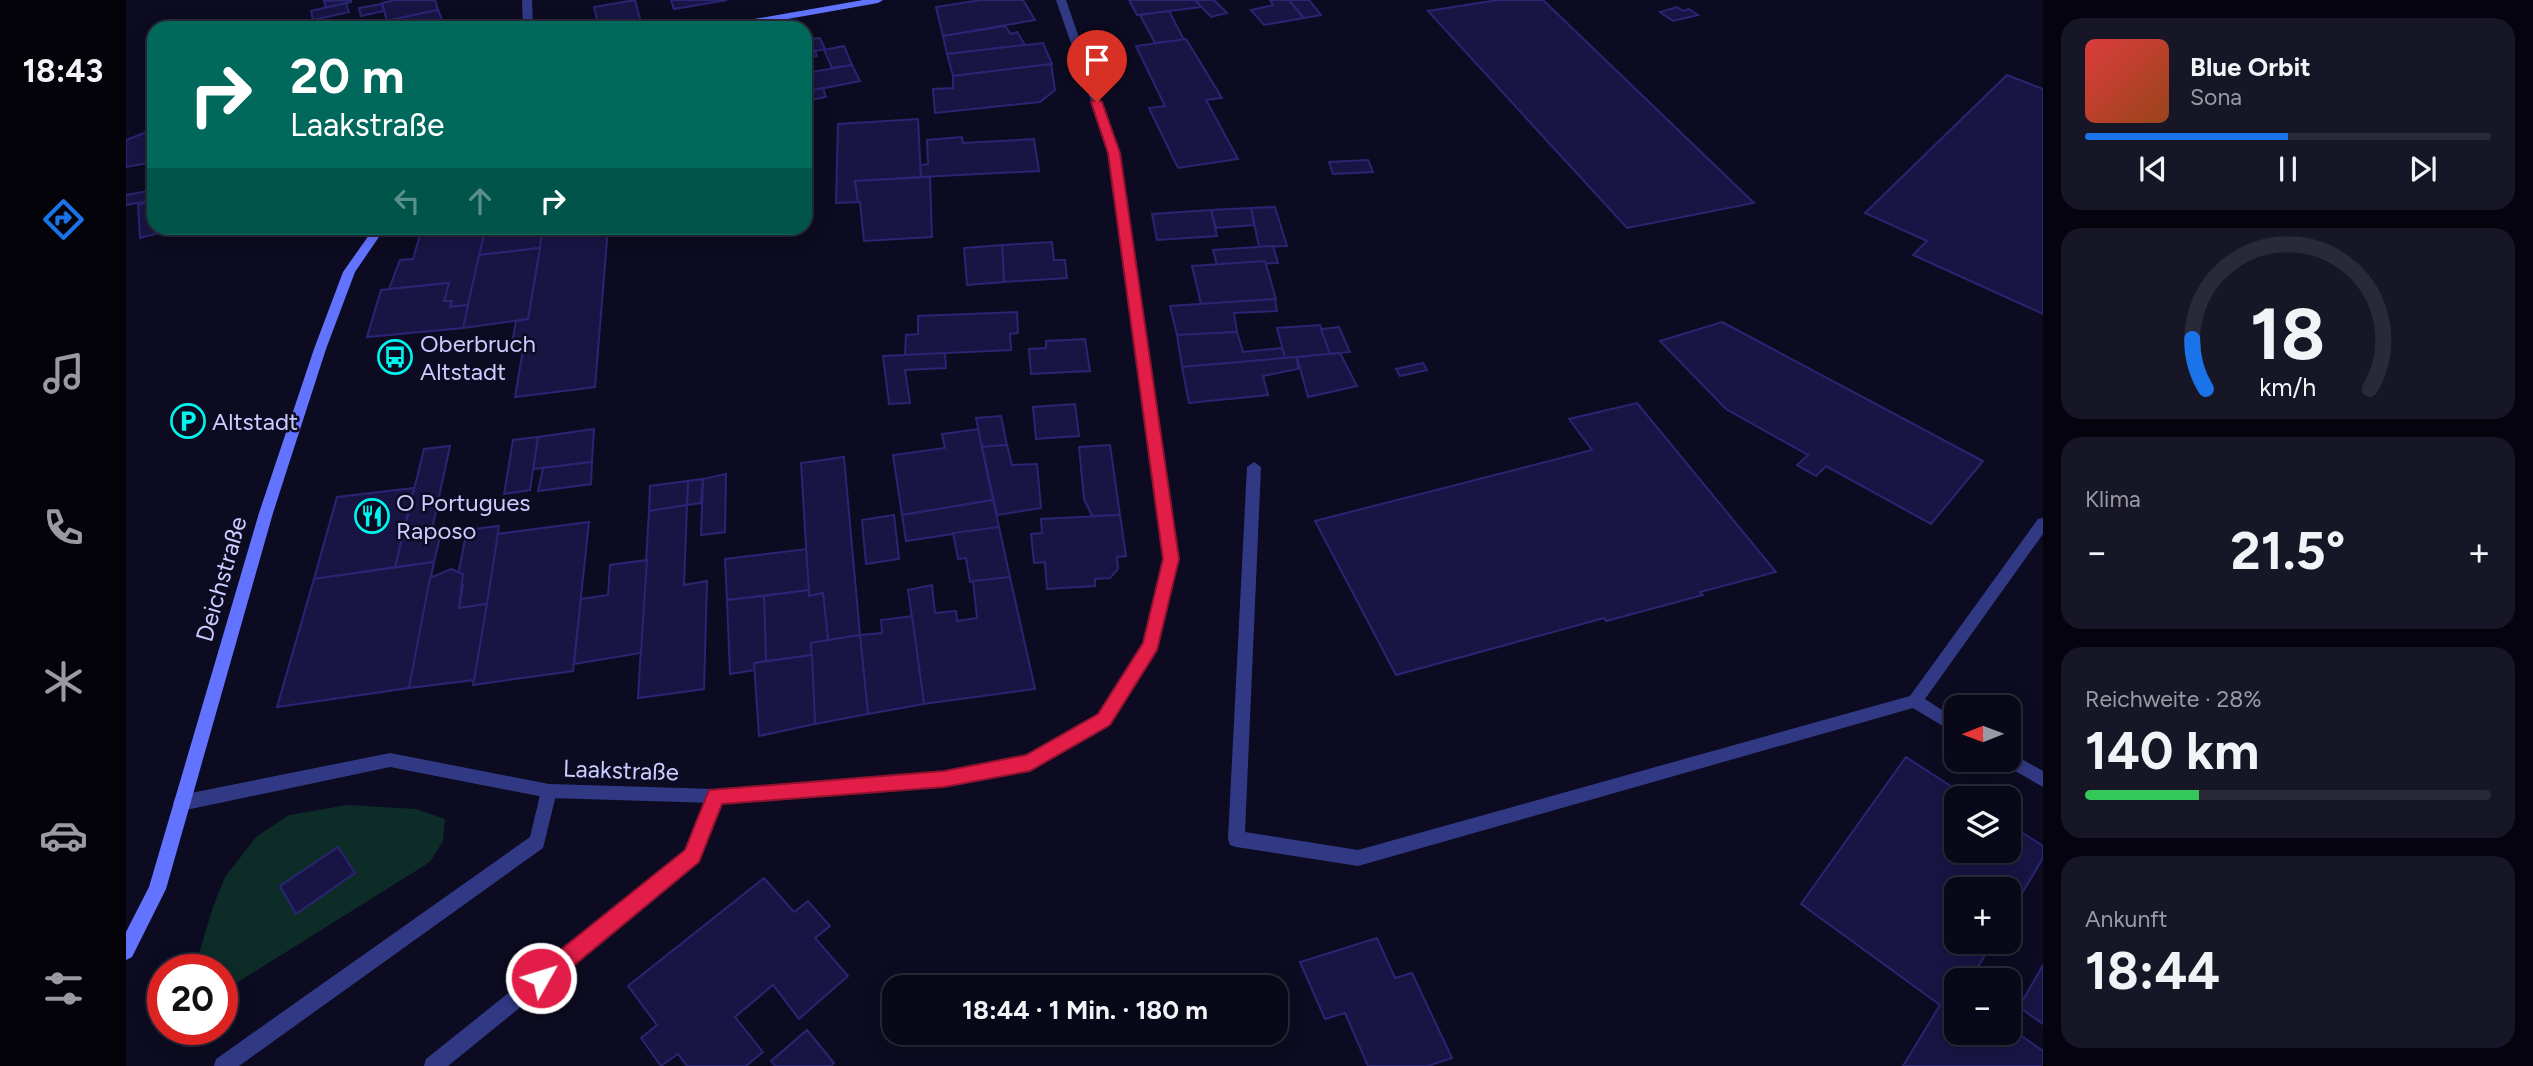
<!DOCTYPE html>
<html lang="de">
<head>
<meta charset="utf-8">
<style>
  body { margin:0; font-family:Figtree,sans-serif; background:#171626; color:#f1f3f6; height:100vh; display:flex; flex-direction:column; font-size:26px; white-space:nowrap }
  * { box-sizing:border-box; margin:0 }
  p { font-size:23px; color:#999aa2 }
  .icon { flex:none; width:38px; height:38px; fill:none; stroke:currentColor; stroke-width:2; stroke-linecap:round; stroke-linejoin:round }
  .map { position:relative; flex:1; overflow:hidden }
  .panel { display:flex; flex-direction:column; gap:18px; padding:18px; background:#05040e; width:490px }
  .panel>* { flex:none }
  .banner { position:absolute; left:21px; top:21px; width:665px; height:214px; border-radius:21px; box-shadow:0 4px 18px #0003,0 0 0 2px #292938; background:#00695c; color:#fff; overflow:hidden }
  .needle { width:46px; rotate:269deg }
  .buttons { position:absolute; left:1818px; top:695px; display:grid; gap:14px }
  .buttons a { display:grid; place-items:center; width:77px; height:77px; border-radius:14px; background:#090819; box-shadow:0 4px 18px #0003,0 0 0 2px #292938; font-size:35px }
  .speed { position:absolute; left:21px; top:954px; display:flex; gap:14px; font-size:35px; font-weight:700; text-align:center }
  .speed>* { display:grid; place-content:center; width:91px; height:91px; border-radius:50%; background:#090819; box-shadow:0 4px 18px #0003,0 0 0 2px #292938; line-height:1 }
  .speed .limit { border:10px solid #d22; background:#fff; color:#111 }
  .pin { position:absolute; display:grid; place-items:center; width:60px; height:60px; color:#fff; margin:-72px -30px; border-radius:50% 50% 50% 0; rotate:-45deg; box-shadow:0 0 7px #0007 }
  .pin .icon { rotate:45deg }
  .me { position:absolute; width:77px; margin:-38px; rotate:51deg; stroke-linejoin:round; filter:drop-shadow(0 0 5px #0008) }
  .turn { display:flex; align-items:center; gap:24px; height:147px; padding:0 28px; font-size:32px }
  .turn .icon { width:91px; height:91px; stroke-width:2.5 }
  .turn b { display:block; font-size:49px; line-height:60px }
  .lanes { display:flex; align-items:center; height:66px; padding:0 28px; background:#0003; justify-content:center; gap:35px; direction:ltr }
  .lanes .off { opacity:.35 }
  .big { font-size:52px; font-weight:700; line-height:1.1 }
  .panel .tile { flex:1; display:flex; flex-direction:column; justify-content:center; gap:10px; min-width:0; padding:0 24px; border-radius:21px; background:#171626 }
  .panel .dial { align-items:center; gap:0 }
  .dial svg { height:182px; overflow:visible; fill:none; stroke:#292938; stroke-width:7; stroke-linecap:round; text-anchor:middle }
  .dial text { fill:#f1f3f6; stroke:none }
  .song { display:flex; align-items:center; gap:21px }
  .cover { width:84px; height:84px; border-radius:10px; background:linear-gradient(135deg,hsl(0 70% 55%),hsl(20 70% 35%)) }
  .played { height:7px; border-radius:4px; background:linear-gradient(90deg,#1a73e8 50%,#292938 50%) }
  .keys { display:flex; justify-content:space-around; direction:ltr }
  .heat { display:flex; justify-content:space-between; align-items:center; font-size:38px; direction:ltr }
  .charge { height:10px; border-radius:5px; background:linear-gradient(90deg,#34c759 28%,#292938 0) }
  .trip { position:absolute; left:756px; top:975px; width:406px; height:70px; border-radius:21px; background:#090819; box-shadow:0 4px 18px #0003,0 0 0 2px #292938; font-weight:700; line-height:70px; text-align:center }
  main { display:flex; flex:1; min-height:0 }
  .tabs { display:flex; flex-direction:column; width:126px; justify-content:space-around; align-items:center; background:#04030a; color:#999aa2 }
  .tabs .icon { width:49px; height:49px }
  .tabs .current { color:#1a73e8 }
  .tabs b { font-size:32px; color:#f1f3f6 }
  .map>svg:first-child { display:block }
</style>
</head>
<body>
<main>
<nav class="tabs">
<b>18:43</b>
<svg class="icon current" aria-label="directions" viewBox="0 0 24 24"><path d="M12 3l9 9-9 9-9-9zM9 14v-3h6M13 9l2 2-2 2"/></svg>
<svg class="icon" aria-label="music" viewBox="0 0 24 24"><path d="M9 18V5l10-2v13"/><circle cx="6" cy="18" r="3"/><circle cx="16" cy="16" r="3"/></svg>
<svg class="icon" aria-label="phone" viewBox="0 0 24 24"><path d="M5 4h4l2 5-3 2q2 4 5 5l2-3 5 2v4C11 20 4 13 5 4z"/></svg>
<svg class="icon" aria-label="climate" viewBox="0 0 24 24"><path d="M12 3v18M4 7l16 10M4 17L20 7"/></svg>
<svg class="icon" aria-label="car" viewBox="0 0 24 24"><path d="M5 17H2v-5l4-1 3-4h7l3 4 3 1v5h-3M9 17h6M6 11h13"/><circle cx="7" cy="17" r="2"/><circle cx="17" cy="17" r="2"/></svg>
<svg class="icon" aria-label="filters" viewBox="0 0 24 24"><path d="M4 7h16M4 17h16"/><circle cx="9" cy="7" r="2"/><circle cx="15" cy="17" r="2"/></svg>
</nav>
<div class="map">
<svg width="1917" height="1066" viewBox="0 0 1917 1066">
  <rect width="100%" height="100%" fill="#0c0b21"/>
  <path fill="#0d2c27" d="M221,805L290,809L319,819L317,841L304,862L96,992V970H68L87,907L99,877L130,837L163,815Z"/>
  <g fill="#181544" stroke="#2a2572" stroke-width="2">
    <path d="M225,0V2L200,8L198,1Z"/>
    <path d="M269,0H309L312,10L261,21L256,3Z"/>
    <path d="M509,0L515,23L473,28L468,7Z"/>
    <path d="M545,0H601L548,9Z"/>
    <path d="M855,0H897L909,20L817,36L810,7Z"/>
    <path d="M1003,0H1069L1076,7L1011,15Z"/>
    <path d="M1069,0H1088L1101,13L1085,17Z"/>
    <path d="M1144,0H1163L1178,18L1138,25L1125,10L1147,5Z"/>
    <path d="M1163,0H1183L1195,15L1178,18Z"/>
    <path d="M1372,0H1417L1628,203L1501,228L1302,11Z"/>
    <path d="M220,3L223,12L187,20L185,11Z"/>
    <path d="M256,4L258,11L235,16L233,8Z"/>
    <path d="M1551,7L1557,11L1563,9L1572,15L1547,21L1534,12Z"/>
    <path d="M312,10L319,27L256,28L254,22Z"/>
    <path d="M1043,11L1058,40L1029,43L1014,15Z"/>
    <path d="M879,26L885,34L891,32L899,45L821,54L817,36Z"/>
    <path d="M679,30H681L685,39L694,38L699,49L689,51L691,56L679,58Z"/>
    <path d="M1060,39L1096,98L1080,100L1112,159L1052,168L1023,108L1039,106L1010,46Z"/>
    <path d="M917,43L926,64L827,76L821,54Z"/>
    <path d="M718,46L726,65L706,68L698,50Z"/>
    <path d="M925,64L929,90L914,102L809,113L807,89L827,88V76Z"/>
    <path d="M726,65L734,81L679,92V73Z"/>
    <path d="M1881,75L1917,89V314L1787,255L1801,241L1739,213Z"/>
    <path d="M697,88L700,97L679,101V92Z"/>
    <path d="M792,119L795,177L729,181L732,202L710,203L712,124Z"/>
    <path d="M28,129V162L0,167V140Z"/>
    <path d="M836,137L837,143L908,139L913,171L795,177L794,165L802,164L801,140Z"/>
    <path d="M1242,160L1247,172L1207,174L1203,162Z"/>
    <path d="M804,177L806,237L738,241L734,202H732L729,181Z"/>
    <path d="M28,190V200L0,205V195Z"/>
    <path d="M28,200V228H33V233L14,238L12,205Z"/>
    <path d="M1149,207L1161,246L1133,247L1125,208Z"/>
    <path d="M1125,208L1128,225L1090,228L1085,210Z"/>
    <path d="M1085,210L1091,236L1031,240L1026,214Z"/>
    <path d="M77,228L74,232L40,234L43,229Z"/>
    <path d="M77,228H107L105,230L74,232Z"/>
    <path d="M296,228H360L342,305L324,307L326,301H318L323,283L263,289L274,260L287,259Z"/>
    <path d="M360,228H417L414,248L353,255Z"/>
    <path d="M417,228H482L469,387L389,397L398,343L386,344L390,321L402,319Z"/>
    <path d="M926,242L928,260H939L941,278L878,282L876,245Z"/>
    <path d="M876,245L878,282L841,285L838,248Z"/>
    <path d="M1147,246L1152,263L1091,265L1087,250Z"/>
    <path d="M414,248L402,319L337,328L353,255Z"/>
    <path d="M1139,261L1150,299L1075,304L1066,266Z"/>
    <path d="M323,283L318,301H326L324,307L342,305L337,328L241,337L255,290Z"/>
    <path d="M1149,299L1151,311L1108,313L1111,332L1051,335L1044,306Z"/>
    <path d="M891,312L892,333L884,334L885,350L779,355L780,335L792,334V316Z"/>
    <path d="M1596,322L1857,461L1805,524L1700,466L1690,476L1671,465L1682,455L1600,409L1534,341Z"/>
    <path d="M1194,325L1204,354L1159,358L1151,328Z"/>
    <path d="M1213,327L1224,352L1204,354L1195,329Z"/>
    <path d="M1111,332L1117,352L1156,348L1159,358L1056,367L1051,335Z"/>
    <path d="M959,339L964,371L905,374L903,349L920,348V341Z"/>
    <path d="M819,353L820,368L779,370L784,403L763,404L757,356Z"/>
    <path d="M1214,353L1231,386L1182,397L1171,357Z"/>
    <path d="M1171,357L1172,369L1137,376L1142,395L1063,403L1056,367Z"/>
    <path d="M1297,363L1301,370L1274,376L1270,369Z"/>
    <path d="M1511,403L1650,572L1574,592L1577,595L1480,621L1478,618L1270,675L1189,521L1466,450L1443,419Z"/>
    <path d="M949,404L953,436L910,439L907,407Z"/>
    <path d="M875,416L881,445L856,447L850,418Z"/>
    <path d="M468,429L466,462L407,469L412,437Z"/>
    <path d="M852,429L867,500L776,515L767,455L819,448L816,434Z"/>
    <path d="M412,437L404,490L378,494L387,440Z"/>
    <path d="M881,445L886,465L911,464L915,508L871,515L856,447Z"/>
    <path d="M984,445L994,515L966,516L958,499L953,447Z"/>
    <path d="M324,446L305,534L315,533L308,562L269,567L298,449Z"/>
    <path d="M718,457L734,635L702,640L697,593L683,596L675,463Z"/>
    <path d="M466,462L465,484L412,491L417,468Z"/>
    <path d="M600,474L599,532L575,535L577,479Z"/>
    <path d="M577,479L575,503L561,505L562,481Z"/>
    <path d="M562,481L561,505L523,511L524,486Z"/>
    <path d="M288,488L269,567L188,579L211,497Z"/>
    <path d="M867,500L873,527L780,541L776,515Z"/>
    <path d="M561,505L558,585L581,581L578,689L512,698L523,511Z"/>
    <path d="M768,515L773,559L740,564L736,520Z"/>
    <path d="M994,515L1000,556L991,557L992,569L984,578L969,579V586L921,589L919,562L908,563L905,534L916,533L915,519Z"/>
    <path d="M463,522L447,671L347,685L371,534Z"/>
    <path d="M373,526L361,604L333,608L337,585L335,584L337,574L332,575L341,530Z"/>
    <path d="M873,527L884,577L844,582L840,558L832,559L827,533Z"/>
    <path d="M680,549L683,590L601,600L599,559Z"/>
    <path d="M521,560L515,653L448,664L455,599L482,595L484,565Z"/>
    <path d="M308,562L283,688L151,707L188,579Z"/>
    <path d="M325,569L337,574L333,608L361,604L348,680L283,688L304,578Z"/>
    <path d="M884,577L909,689L798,704L782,590L806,585L809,613L830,611L831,621L851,618L847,581Z"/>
    <path d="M683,590V596L697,593L702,640L685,643L686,655L640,661L638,596Z"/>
    <path d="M638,596L640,661L628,663L629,670L604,674L601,600Z"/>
    <path d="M786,616L798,704L742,714L734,635L756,633L755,620Z"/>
    <path d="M734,635L742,714L689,724L685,643Z"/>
    <path d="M686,655L689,724L633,736L628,663Z"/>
    <path d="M1780,757L1843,798H1830V850H1883V824L1917,846V858L1883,915V889H1830V942H1867L1844,980H1830V1032H1883V1027L1917,1051V1066H1777L1814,1005L1675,904Z"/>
    <path d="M212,847L229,873L170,914L154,886Z"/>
    <path d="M638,878L668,912L682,901L704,926L689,938L722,976L673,1019L647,985L609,1017L637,1052L620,1066H561L552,1054L535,1066L515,1038L531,1025L502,986Z"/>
    <path d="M1251,938L1269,978L1286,973L1326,1058L1302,1066H1242L1219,1013L1199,1019L1174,962Z"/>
    <path d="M1917,965V1024L1893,1007Z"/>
    <path d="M681,1030L708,1063L705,1066H649L645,1061Z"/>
  </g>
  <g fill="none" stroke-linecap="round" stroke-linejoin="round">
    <g fill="#313985" fill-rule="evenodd">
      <path d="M1128,462L1135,467L1119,832L1232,850L1784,696L1912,519L1917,518V534L1799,699L1830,719V734L1787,708L1232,866L1110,847L1104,845L1102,839L1121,467Z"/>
      <path d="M1883,752L1917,771V787L1877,764L1875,760H1883Z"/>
      <path d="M423,784L429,786L431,791L417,848L113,1066H88L90,1059L404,837L415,791L417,786Z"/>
      <path d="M589,789L595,791L597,796L573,862L322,1066H298L300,1059L560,851L583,791Z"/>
    </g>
    <g fill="#313985" fill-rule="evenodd">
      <path d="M396,0H406L407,28H397Z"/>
      <path d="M930,0H940L993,153L1052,559L1033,644L984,724L910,767L818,786L589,803L423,798L264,767L55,811L49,808L47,803L49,798L55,795L264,753L423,784L589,789L818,772L901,755L972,714L1018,642L1038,559L983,153Z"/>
    </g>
    <g fill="#6274ff" fill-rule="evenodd">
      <path d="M737,0H757L752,3L610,28H589L594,25Z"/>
      <path d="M248,228H259L229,272L200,349L147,513L40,889L6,957L0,960V932L23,887L133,513L188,349L217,272Z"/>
    </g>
  </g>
  <path fill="#e11d48" stroke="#92132f" stroke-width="2" d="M971,99L976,102L994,153L1053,559L1031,650L984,725L904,771L818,787L596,804L573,862L423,986L415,989L408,986L405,978L408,971L559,850L583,790L818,771L900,755L972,714L1017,643L1037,559L982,153L965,102Z"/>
  <defs>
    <g id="bus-ring" transform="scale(1.75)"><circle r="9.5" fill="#0c0b21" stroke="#00f6ed" stroke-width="1.5"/><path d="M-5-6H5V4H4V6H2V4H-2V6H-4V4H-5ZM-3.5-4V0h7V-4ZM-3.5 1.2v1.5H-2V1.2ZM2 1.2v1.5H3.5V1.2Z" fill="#00f6ed"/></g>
    <g id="parking-ring" transform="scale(1.75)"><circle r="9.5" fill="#0c0b21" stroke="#00f6ed" stroke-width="1.5"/><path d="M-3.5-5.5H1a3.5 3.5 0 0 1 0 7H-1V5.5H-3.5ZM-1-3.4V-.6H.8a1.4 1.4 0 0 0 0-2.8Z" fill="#00f6ed"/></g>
    <g id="restaurant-ring" transform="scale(1.75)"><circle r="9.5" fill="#0c0b21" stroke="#00f6ed" stroke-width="1.5"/><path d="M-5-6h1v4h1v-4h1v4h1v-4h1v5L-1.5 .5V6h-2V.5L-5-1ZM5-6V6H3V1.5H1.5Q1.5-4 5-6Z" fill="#00f6ed"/></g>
  </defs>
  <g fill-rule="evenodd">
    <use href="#bus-ring" x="269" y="357"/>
    <use href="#parking-ring" x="62" y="421"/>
    <use href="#restaurant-ring" x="246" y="516"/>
  </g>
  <g text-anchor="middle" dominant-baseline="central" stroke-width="5" stroke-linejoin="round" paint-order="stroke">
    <g font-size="24" fill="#cbccff" stroke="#0c0b21" text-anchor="start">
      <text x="294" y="343">Oberbruch<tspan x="294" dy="28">Altstadt</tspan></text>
      <text x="86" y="421">Altstadt</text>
      <text x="270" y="502">O Portugues<tspan x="270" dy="28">Raposo</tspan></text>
    </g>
    <g font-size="24" fill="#cbccff" stroke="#0c0b21">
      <text transform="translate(95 579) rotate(-74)">Deichstraße</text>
      <text transform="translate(495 770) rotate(2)">Laakstraße</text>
    </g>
  </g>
</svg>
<div class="buttons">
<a><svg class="needle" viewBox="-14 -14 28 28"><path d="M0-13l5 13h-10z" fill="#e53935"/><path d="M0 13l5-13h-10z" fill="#999aa2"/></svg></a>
<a><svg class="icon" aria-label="layers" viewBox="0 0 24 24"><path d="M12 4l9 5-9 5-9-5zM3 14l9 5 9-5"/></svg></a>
<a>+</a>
<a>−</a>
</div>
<div class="speed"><div class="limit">20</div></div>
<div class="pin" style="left:971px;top:102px;background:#d93025"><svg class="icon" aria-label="arrive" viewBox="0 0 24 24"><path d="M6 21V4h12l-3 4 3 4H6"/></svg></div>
<svg class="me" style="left:415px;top:978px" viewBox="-20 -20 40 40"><circle r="17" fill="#e11d48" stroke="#fff" stroke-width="3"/><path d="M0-11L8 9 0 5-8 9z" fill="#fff"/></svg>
<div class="trip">18:44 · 1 Min. · 180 m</div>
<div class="banner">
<div class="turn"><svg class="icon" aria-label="right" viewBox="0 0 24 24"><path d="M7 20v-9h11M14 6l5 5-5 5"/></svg><div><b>20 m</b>Laakstraße</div></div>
<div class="lanes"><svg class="icon off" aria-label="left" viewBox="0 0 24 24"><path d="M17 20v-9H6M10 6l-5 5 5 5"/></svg><svg class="icon off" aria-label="ahead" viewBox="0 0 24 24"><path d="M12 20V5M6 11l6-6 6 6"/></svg><svg class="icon" aria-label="right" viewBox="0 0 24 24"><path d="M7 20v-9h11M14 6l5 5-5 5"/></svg></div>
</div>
</div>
<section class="panel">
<div class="tile">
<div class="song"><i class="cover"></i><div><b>Blue Orbit</b><p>Sona</p></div></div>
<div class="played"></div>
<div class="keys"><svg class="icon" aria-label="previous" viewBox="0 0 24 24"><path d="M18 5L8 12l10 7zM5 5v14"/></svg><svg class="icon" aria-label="pause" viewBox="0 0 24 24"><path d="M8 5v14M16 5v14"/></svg><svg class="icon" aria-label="next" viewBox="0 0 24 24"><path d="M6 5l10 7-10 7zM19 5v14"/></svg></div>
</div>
<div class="tile dial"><svg viewBox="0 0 100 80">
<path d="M14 69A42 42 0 1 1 86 69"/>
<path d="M14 69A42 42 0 0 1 8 47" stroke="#1a73e8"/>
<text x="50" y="56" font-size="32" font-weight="700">18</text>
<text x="50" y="72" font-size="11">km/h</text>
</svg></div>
<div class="tile"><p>Klima</p>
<div class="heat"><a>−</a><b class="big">21.5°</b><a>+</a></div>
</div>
<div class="tile"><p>Reichweite · 28%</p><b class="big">140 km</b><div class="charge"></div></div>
<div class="tile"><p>Ankunft</p><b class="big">18:44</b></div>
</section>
</main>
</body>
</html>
